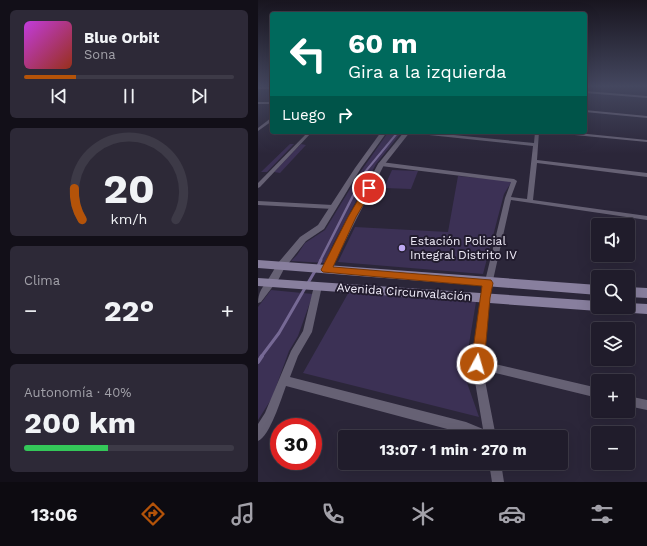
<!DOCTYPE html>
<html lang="es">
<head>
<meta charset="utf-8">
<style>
  body { margin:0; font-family:"Work Sans",sans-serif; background:#2d2937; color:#f1f3f6; height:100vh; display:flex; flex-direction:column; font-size:15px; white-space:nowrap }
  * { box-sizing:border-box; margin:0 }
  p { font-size:13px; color:#a2a1a9 }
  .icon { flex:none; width:22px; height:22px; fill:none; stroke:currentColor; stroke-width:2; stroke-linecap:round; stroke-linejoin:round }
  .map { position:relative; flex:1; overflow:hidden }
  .panel { display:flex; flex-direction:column; gap:10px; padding:10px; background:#120f18; width:258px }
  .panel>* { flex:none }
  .banner { position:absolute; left:12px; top:12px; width:317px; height:122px; border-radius:4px; box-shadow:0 4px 16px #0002,0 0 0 1px #3d3a47; background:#00695c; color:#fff; overflow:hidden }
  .buttons { position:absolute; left:333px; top:218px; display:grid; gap:8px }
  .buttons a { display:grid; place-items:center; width:44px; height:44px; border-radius:4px; background:#201c2b; box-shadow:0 4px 16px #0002,0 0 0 1px #3d3a47; font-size:20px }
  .speed { position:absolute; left:12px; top:418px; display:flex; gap:8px; font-size:20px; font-weight:700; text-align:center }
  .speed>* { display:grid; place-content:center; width:52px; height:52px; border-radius:50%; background:#201c2b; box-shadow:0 4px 16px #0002,0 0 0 1px #3d3a47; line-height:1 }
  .speed .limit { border:6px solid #d22; background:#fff; color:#111 }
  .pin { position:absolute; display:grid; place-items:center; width:34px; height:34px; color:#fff; margin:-17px; border:2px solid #fff; border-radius:50%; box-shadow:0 1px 4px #0007 }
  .me { position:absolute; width:44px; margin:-22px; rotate:6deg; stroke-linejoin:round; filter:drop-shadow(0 0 3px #0008) }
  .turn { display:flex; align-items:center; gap:14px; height:84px; padding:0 12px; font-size:18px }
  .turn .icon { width:52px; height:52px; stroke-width:2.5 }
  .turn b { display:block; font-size:28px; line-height:34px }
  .then { display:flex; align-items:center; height:38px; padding:0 12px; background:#0003; gap:8px; font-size:15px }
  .big { font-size:30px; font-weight:700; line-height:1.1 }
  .panel .card { flex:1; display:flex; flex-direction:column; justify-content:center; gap:6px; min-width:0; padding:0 14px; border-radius:6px; background:#2d2937 }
  .panel .dial { align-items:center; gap:0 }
  .dial svg { height:104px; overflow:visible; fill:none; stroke:#3d3a47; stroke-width:7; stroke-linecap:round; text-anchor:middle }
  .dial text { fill:#f1f3f6; stroke:none }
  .song { display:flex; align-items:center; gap:12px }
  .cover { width:48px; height:48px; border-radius:6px; background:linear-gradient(135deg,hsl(290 70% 55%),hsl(10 70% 35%)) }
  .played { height:4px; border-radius:2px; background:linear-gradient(90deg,#b45309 25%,#3d3a47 25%) }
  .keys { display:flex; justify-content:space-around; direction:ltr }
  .heat { display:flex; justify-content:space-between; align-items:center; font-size:22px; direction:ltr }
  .charge { height:6px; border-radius:3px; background:linear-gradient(90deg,#34c759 40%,#3d3a47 0) }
  .trip { position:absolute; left:80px; top:430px; width:230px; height:40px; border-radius:4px; background:#201c2b; box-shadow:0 4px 16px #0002,0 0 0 1px #3d3a47; font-weight:700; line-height:40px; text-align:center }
  .menu { display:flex; height:64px; justify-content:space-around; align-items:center; background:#0d0b11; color:#a2a1a9 }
  .menu .icon { width:28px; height:28px }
  .menu .active { color:#b45309 }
  .menu b { font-size:18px; color:#f1f3f6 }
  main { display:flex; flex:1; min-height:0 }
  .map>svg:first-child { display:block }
</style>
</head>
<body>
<main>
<section class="panel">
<div class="card">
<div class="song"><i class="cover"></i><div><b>Blue Orbit</b><p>Sona</p></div></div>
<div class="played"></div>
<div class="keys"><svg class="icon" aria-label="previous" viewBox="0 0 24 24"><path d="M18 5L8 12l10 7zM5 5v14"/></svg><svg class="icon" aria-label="pause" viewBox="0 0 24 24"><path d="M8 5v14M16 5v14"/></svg><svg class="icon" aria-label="next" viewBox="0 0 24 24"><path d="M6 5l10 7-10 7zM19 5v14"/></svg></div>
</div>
<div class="card dial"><svg viewBox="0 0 100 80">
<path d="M14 69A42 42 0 1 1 86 69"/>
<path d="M14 69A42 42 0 0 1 8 45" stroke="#b45309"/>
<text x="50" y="56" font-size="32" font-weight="700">20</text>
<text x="50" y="72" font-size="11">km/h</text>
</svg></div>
<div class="card"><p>Clima</p>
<div class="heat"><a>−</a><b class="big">22°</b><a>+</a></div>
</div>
<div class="card"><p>Autonomía · 40%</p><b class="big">200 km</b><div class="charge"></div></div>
</section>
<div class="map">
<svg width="389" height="482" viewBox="0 0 389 482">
  <rect width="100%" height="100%" fill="#2b2639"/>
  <g fill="#3c3155">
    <path d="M136,133L142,134L118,164L75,244L67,263L33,261L39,255L47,243L67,230L103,171L129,134Z"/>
    <path d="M32,144H36L9,172H3Z"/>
    <path d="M43,144L48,145L22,173L16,172Z"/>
    <path d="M134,170L160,171L153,189L126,188Z"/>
    <path d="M200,176L254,181L246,194L225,274L80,262L97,227L190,232Z"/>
    <path d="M13,290L55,294L40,336L31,351L14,398L0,420V307Z"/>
    <path d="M92,290L218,302L206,374L221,417L45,373Z"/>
  </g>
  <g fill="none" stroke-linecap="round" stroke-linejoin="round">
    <path stroke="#766995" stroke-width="2" d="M99,187L107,172L140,132"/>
    <path stroke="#766995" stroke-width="2.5" d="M62,261L100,186"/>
    <g stroke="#766995" stroke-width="3">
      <path d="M60,266L63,260"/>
      <path d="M50,283L57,271"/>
      <path d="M3,357L21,333L47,288"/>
    </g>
    <path stroke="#766995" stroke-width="4" d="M0,362L4,356"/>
    <g fill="#666174" fill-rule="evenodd">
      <rect x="0" y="87" width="14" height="2"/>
      <path d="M327,91L389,96V98L327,93Z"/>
      <rect x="0" y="102" width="14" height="2"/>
      <path d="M327,110L389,116V118L327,112Z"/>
      <path d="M13,118H14V121L0,131V128Z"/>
      <path d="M50,132H54L2,187L0,188V183Z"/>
      <path d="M150,132H165L276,143L277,132H281L279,160L389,173V177L279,163L275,200L389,216V220L253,200L231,298L224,361L340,388V398L225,370L238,437H217L208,434L28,386C23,399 12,436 0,441V424L7,413L33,351L45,331L56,286L57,284L60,283L63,284L64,286L54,332L40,356L32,377L208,422L225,429L214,364L223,298L247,198L253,182L123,166L120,164L123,162L256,179L259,181L253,197L269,199L275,146L152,133Z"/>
      <path d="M294,132H310L389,140V142L296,133Z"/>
      <path d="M0,201L75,205L78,207L75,209L0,205Z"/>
      <path d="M13,280L16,281L17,283L16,285L3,302L0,303C0,294 4,284 13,280Z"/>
      <path d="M370,396L389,400V410L370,406Z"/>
      <path d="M231,463H243L246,482H234Z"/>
    </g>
    <g fill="#666174" fill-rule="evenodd">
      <path d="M123,132H129L103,168L66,229L48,241L26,269L17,286L13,287L9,286L8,283L20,263L42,237L60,225L97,168Z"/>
      <path d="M146,132H152L126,165L71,273H65L63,270L120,164Z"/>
    </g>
    <g fill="#887f9e" fill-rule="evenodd">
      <path d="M0,260L340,285V295L0,268Z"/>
      <path d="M0,278L340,301V307H346L344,310L340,311L0,286Z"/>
      <path d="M370,287L389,288V298L370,297Z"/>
      <path d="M370,303L389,304V314L359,312L355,311L353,307H370Z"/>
    </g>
  </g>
  <linearGradient id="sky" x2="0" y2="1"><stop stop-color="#18151f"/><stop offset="0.56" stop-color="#44475f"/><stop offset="1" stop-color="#44475f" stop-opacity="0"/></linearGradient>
  <rect width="389" height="154" fill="url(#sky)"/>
  <path fill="#b45309" stroke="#753606" d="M111,185L115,188L98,217L75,267L233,280L235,283L232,298L226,364L224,369L219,370L215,369L213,364L224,286L65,272L63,270L90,217L107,188Z"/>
  <circle fill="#bfa9f4" stroke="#221c2e" stroke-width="1.5" cx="144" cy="248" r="4"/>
  <g text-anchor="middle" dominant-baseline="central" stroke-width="4" stroke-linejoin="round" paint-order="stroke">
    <g font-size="12" fill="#f3effc" stroke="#221c2e" text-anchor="start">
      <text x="152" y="241">Estación Policial<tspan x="152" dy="14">Integral Distrito IV</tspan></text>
    </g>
    <g font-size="12" fill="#f3effc" stroke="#221c2e">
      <text transform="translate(146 292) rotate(4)">Avenida Circunvalación</text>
    </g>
  </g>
</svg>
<div class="buttons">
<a><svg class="icon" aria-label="sound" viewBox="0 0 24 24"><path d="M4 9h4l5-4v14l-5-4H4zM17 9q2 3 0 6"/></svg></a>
<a><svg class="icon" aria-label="search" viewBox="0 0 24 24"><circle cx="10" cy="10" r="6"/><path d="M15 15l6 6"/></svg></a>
<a><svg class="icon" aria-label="layers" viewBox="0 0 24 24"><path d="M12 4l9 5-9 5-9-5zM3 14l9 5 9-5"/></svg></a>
<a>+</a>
<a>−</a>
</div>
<div class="speed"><div class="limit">30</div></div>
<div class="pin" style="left:111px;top:188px;background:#d93025"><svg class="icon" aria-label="arrive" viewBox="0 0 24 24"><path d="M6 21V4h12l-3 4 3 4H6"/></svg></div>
<svg class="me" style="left:219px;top:364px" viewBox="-20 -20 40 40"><circle r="17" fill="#b45309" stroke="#fff" stroke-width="3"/><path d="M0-11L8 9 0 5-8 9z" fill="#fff"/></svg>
<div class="trip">13:07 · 1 min · 270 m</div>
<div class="banner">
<div class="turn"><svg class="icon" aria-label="left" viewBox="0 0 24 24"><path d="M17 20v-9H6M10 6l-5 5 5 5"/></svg><div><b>60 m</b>Gira a la izquierda</div></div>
<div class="then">Luego<svg class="icon" aria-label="right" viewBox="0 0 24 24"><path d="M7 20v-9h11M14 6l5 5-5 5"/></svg></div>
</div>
</div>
</main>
<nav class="menu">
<b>13:06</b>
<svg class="icon active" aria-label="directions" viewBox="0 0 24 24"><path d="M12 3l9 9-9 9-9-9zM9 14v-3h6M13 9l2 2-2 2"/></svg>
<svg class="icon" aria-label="music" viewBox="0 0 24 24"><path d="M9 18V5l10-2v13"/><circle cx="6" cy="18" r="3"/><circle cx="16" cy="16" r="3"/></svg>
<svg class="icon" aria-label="phone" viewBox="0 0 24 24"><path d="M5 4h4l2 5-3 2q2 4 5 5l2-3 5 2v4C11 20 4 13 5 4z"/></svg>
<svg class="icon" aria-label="climate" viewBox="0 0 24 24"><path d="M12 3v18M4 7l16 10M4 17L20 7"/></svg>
<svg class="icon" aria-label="car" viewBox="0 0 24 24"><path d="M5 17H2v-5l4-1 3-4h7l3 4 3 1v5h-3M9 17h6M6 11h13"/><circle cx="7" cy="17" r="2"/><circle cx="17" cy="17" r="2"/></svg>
<svg class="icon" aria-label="filters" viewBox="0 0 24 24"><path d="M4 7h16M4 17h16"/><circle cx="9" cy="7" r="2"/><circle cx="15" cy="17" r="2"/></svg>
</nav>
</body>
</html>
